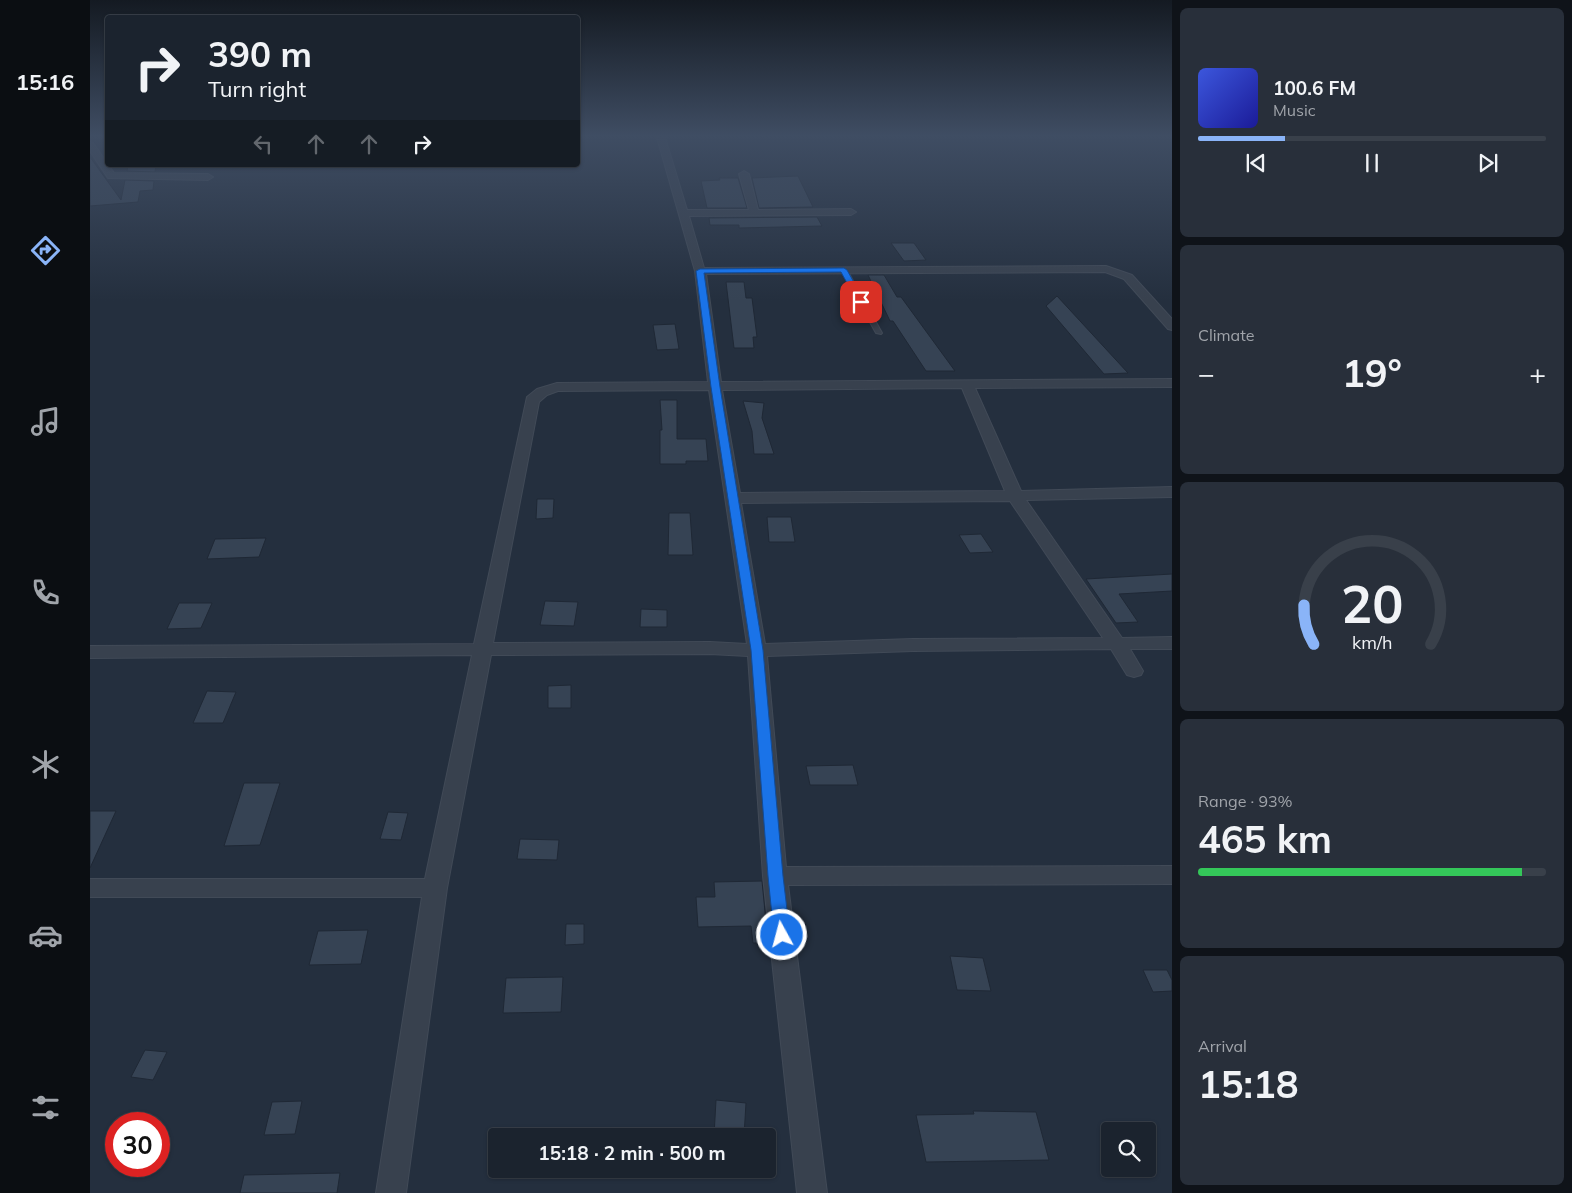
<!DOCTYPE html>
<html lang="en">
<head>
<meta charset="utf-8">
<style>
  body { margin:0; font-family:Mulish,sans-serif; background:#282f3a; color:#f1f3f6; height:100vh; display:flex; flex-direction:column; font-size:19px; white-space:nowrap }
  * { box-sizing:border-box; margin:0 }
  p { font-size:16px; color:#a0a4aa }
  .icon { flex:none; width:28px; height:28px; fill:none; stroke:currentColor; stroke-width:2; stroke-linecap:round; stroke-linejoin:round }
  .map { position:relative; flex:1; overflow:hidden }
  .sheet { display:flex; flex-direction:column; gap:8px; padding:8px; background:#0f1319; width:400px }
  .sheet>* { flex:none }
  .top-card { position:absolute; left:15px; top:15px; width:475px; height:152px; border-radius:5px; box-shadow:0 1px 4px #0004,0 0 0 1px #39404a; background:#1b232e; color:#f1f3f6; overflow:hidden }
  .buttons { position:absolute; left:1011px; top:1122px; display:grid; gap:10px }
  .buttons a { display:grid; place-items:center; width:55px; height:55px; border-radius:5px; background:#1b232e; box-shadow:0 1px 4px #0004,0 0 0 1px #39404a; font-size:25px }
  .speed { position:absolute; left:15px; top:1112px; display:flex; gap:10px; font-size:25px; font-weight:700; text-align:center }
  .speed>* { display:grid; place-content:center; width:65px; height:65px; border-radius:50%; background:#1b232e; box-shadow:0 1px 4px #0004,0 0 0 1px #39404a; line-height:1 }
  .speed .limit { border:8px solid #d22; background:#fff; color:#111 }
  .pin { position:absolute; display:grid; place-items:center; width:42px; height:42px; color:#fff; margin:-21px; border-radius:10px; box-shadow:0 2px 8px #0006 }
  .me { position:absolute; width:55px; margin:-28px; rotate:353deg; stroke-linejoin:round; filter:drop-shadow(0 0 4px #0008) }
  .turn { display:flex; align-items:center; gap:18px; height:105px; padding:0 20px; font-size:22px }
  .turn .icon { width:65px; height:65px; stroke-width:2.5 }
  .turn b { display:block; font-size:35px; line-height:42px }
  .lanes { display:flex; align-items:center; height:48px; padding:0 20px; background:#0003; justify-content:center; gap:25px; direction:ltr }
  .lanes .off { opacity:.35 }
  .big { font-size:38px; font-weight:700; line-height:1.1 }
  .sheet .card { flex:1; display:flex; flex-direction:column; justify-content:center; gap:8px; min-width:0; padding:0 18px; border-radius:8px; background:#282f3a }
  .sheet .dial { align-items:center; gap:0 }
  .dial svg { height:130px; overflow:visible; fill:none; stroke:#39404a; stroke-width:7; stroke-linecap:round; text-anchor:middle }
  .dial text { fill:#f1f3f6; stroke:none }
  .song { display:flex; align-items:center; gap:15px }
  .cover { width:60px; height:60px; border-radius:8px; background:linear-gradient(135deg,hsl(230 70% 55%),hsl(240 70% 35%)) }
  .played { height:5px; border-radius:2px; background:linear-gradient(90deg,#8ab4f8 25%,#39404a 25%) }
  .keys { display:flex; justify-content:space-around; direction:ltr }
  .heat { display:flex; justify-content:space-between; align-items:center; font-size:28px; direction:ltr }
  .charge { height:8px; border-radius:4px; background:linear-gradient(90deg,#34c759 93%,#39404a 0) }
  .trip { position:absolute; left:398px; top:1128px; width:288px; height:50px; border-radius:5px; background:#1b232e; box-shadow:0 1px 4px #0004,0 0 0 1px #39404a; font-weight:700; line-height:50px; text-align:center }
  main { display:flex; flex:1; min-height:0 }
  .menu { display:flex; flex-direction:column; width:90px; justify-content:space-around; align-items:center; background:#0b0e12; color:#a0a4aa }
  .menu .icon { width:35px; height:35px }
  .menu .active { color:#8ab4f8 }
  .menu b { font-size:22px; color:#f1f3f6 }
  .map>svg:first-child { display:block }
</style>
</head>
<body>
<main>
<nav class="menu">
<b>15:16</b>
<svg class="icon active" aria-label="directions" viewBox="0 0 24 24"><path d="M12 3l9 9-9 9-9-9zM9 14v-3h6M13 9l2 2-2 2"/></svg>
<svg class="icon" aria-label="music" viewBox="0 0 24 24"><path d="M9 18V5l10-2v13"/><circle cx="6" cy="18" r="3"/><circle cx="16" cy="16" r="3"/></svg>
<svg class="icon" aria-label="phone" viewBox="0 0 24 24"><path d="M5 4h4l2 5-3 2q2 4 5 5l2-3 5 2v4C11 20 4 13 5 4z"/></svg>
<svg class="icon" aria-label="climate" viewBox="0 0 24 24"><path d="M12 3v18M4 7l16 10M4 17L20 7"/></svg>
<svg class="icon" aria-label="car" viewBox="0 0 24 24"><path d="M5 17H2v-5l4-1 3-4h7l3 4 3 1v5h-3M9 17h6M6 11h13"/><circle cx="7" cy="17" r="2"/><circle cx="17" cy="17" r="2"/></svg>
<svg class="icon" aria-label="filters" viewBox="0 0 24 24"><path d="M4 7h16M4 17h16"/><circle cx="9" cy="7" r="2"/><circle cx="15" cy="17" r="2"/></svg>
</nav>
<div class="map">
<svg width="1082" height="1193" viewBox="0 0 1082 1193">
  <rect width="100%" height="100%" fill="#242f3e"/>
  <g fill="#364354" stroke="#1f2835">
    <path d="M0,157L31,200L35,180L64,181L63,190L50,191L48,202L0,206Z"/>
    <path d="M66,165L65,172L37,171L38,166Z"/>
    <path d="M708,176L723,207L669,208L662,178Z"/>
    <path d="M629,178H648L657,208H617L611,181L630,180Z"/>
    <path d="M727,217L732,226L649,228V225H620L619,218Z"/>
    <path d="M801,243H824L836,260L814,261Z"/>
    <path d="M778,275H794L807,297H811L865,371H836L803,321H800Z"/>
    <path d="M636,282H654L656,298H662L667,337H663L664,348H644Z"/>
    <path d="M967,296L1038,373L1014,374L956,306Z"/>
    <path d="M585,324L589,349L567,350L563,325Z"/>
    <path d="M570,400H587V439H616L618,461H596V464H570V430H572Z"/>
    <path d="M653,401L674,403L672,418L684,454H664L662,431Z"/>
    <path d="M447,499H464L463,518L446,519Z"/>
    <path d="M579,513H600L603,555H578Z"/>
    <path d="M677,517H701L705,542H679Z"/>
    <path d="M891,534L903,552L880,553L869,535Z"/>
    <path d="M176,538L169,557L117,559L125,539Z"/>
    <path d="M1082,574V591L1029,594L1048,622L1026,623L996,579Z"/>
    <path d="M455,601L488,602L484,626L450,625Z"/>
    <path d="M89,603H122L111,628L77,629Z"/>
    <path d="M551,609L577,610V627H550Z"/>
    <path d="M481,685V708H458V686Z"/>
    <path d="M117,691L146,692L133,723H103Z"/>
    <path d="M763,765L768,785H720L716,766Z"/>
    <path d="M154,783H190L170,845L134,846Z"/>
    <path d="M0,811H26L0,868Z"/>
    <path d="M298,812L318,813L311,840L290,839Z"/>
    <path d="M430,839L469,840L467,860L427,859Z"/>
    <path d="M672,881L678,943H663L661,926L608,927L606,897H625L624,882Z"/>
    <path d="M476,924H494V944L475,945Z"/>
    <path d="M278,930L271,964L219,965L228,931Z"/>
    <path d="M860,956L893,958L901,991L867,990Z"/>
    <path d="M1053,970H1077L1082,980V991L1063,992Z"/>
    <path d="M473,977L471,1012L413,1013L416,978Z"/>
    <path d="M55,1050L77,1052L63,1080L41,1077Z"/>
    <path d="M626,1100L656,1103L654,1136H624Z"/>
    <path d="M212,1101L205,1134L174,1135L182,1102Z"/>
    <path d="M883,1111L946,1112L959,1160L836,1162L826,1115L884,1114Z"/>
    <path d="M250,1173L247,1193H150L154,1175Z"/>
  </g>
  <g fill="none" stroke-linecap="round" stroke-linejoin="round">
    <g stroke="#414a57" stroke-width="2">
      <path id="lane" d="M752,269L757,270L792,333L791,334L786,333L751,270Z"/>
    </g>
    <g stroke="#414a57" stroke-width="2">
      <g id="street">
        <path d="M566,134H574L597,210H659L649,174L654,171L659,174L668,210L761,209L766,212L761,215L599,216L614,268L1016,266L1042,275L1082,319V330L1078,329L1034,279L1015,272L616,274L631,382L1082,379V387L885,388L931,491L1082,487V497L936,500L1032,638L1082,637V649H1040L1053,671L1051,675L1044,677L1037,675L1021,649L823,651L677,656L696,867L1082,866V884L698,885L737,1193H707L673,876L658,656L620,654L401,655L357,888L316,1193H286L332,897H0V879H335L382,655L0,658V646L384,644L437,397L447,389L467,383L618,382L605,271ZM872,388L915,491L650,493L632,390ZM619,390L657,644L620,642L403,643L449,402L457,395L468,391ZM920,501L1013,638L823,639L675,644L651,503Z"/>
        <path d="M0,142L3,143L24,173L118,174L123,177L118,180L18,178L0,151Z"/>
      </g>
    </g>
    <use href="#lane" fill="#38414e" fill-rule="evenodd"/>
    <use href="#street" fill="#38414e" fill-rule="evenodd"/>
  </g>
  <linearGradient id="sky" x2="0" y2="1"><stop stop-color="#141a22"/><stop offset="0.45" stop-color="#3f4d63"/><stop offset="1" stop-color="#3f4d63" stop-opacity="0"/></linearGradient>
  <rect width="1082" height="301" fill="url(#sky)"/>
  <path fill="#1a73e8" stroke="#114b97" d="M754,268L757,270L775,302L774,303H768L751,272L614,273L630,387L673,650L693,876L700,935L698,940L692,942L687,940L684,935L678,876L661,650L621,387L606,271L610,269Z"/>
</svg>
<div class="buttons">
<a><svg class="icon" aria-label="search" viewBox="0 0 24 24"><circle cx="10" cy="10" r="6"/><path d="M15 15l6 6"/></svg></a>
</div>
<div class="speed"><div class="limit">30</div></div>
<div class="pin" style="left:771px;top:302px;background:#d93025"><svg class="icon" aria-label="arrive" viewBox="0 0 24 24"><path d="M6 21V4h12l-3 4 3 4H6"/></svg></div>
<svg class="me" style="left:692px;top:935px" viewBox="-20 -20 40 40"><circle r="17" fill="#1a73e8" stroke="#fff" stroke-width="3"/><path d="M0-11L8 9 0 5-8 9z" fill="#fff"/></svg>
<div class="trip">15:18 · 2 min · 500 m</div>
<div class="top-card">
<div class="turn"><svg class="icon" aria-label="right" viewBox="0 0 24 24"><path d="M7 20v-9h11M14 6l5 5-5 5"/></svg><div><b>390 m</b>Turn right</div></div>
<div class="lanes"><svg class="icon off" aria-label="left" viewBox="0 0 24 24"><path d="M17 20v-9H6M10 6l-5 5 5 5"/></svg><svg class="icon off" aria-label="ahead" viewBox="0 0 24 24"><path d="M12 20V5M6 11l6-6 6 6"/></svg><svg class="icon off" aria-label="ahead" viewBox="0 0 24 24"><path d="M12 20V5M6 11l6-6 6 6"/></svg><svg class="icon" aria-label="right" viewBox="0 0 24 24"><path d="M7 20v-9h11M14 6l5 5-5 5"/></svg></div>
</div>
</div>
<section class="sheet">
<div class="card">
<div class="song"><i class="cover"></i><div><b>100.6 FM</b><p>Music</p></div></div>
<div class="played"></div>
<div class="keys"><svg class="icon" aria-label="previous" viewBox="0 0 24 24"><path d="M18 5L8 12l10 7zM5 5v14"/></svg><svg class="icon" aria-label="pause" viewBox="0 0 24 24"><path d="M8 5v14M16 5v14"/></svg><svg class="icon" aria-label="next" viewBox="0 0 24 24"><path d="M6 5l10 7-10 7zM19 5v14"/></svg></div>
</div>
<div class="card"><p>Climate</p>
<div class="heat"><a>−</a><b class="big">19°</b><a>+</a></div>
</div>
<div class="card dial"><svg viewBox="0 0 100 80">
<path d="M14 69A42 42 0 1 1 86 69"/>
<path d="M14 69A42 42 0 0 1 8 45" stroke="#8ab4f8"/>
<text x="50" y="56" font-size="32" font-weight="700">20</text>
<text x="50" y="72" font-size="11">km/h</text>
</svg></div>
<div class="card"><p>Range · 93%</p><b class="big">465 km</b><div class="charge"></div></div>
<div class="card"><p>Arrival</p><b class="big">15:18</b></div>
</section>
</main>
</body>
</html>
